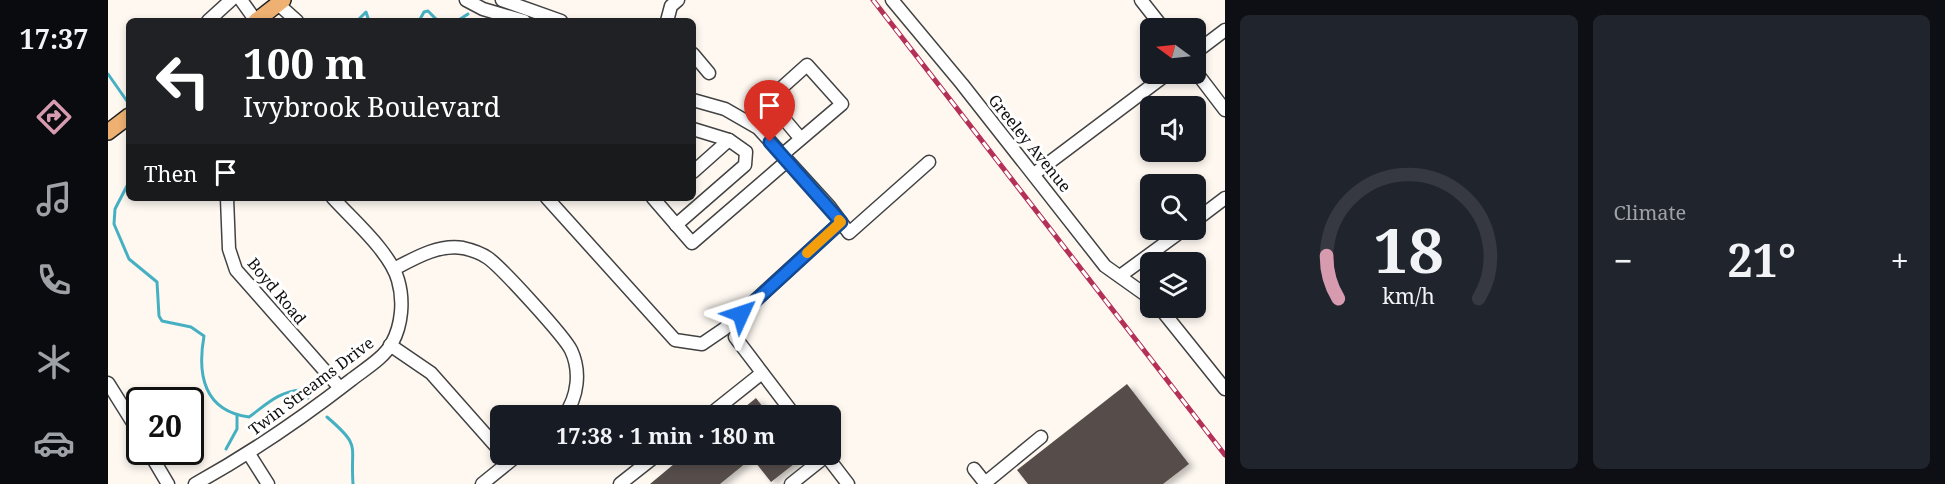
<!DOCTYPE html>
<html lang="en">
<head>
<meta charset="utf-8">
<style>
  body { margin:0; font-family:"Noto Serif",serif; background:#20242c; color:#f1f3f6; height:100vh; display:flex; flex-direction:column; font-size:22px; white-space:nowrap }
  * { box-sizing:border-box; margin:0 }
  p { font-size:20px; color:#9ea1a6 }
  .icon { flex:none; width:33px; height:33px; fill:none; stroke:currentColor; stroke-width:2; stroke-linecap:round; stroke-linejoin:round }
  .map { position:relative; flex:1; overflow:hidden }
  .side { display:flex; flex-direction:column; gap:15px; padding:15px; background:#0d0f14; width:720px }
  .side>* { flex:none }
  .banner { position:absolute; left:18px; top:18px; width:570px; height:183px; border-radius:9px; box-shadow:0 3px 9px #0003; background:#202124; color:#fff; overflow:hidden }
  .needle { width:39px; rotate:285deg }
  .fabs { position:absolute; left:1032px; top:18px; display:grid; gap:12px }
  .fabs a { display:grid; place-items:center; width:66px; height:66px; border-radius:9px; background:#171b24; box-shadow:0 3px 9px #0003; font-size:30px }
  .speed { position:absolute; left:18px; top:387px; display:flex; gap:12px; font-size:30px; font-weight:700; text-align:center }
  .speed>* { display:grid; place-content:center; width:78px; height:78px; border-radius:50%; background:#171b24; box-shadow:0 3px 9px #0003; line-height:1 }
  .speed .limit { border:3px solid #111; border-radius:9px; background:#fff; color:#111 }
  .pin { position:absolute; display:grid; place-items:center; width:51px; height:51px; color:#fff; margin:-62px -26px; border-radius:50% 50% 50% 0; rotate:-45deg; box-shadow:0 0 6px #0007 }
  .pin .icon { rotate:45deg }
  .me { position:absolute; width:66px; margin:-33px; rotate:48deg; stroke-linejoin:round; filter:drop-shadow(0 0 4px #0008) }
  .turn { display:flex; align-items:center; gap:21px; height:126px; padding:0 18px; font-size:27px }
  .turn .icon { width:78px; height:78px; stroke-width:2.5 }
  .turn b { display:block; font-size:42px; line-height:51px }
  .then { display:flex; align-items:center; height:57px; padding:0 18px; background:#0003; gap:12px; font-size:22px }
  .big { font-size:45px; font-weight:700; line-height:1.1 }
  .side .tile { flex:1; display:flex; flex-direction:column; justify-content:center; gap:9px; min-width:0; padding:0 21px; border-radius:9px; background:#20242c }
  .side .dial { align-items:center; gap:0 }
  .dial svg { height:156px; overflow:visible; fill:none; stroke:#363941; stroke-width:7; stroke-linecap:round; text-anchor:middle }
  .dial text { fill:#f1f3f6; stroke:none }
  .heat { display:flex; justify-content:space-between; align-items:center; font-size:33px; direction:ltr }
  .side .tiles { flex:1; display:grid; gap:15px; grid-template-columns:repeat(2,1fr) }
  .trip { position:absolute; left:382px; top:405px; width:351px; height:60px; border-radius:9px; background:#171b24; box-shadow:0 3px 9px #0003; font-weight:700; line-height:60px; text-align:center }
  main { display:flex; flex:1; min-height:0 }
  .tabs { display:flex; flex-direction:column; width:108px; justify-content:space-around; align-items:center; background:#090b0e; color:#9ea1a6 }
  .tabs .icon { width:42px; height:42px }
  .tabs .selected { color:#d69bae }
  .tabs b { font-size:27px; color:#f1f3f6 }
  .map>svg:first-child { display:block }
</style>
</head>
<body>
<main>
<nav class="tabs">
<b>17:37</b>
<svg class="icon selected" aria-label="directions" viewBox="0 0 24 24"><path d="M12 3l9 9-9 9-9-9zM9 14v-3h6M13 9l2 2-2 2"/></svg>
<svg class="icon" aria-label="music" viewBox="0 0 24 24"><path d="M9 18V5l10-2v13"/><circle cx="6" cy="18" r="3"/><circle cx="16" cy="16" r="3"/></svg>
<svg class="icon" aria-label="phone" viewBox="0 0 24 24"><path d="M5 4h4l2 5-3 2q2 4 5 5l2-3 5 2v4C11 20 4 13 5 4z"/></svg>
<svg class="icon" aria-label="climate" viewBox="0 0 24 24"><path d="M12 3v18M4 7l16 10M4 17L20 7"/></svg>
<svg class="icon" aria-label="car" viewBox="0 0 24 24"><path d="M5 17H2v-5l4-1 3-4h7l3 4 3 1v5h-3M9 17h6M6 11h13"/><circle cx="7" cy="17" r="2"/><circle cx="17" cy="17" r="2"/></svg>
</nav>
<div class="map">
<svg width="1117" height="484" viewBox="0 0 1117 484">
  <defs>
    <filter id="shadow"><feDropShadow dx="5" dy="3" stdDeviation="3" flood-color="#0004"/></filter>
  </defs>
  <rect width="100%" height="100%" fill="#fef8f1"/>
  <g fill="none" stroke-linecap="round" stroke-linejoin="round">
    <g stroke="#46b0c3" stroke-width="3">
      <path d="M251,19L258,12L261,21"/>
      <path d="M311,21L316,12L320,11L330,21"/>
      <path d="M349,21L360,14"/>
      <path d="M0,74L21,104"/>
      <path d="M21,182L7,209L6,224L21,259L49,282L51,316L54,321L83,327L96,336C89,375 96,411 141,417C159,404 171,391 194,390L200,398"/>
      <path d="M219,417C254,447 242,444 245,484"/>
      <path d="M118,449L129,429V415"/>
    </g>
  </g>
  <g fill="#574d4c" filter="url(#shadow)">
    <path d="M1019,384L1081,464L1055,484H920L909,470Z"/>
    <path d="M648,398L662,416H626Z"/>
    <path d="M578,454H693L695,457L663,482L644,458L612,484H542Z"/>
  </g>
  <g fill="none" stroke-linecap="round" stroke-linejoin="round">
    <g stroke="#424242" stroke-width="15">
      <g id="minor">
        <path d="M133,0L148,21"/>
        <path d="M358,0L375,9L416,21"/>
        <path d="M394,0L453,21"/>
        <path d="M784,0L854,84L997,266L1042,298"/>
        <path d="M1033,0L1055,28"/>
        <path d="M170,4L189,21"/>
        <path d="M100,21L123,0"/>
        <path d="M559,21L563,6L570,0"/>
        <path d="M1088,52L1117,30"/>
        <path d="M585,54L601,73"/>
        <path d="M1088,72L1117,110"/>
        <path d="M585,100L617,109L650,128L721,206L741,233L821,162"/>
        <path d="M674,155L734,104L699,65L660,100L693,139"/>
        <path d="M585,172L621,140"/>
        <path d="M926,174L1059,74"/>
        <path d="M119,198L121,249L128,270L232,388"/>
        <path d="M439,198L567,340L594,344L616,329L733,222"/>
        <path d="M545,198L584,243L679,161"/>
        <path d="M1088,220L1117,198"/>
        <path d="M568,225L637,165L638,152L621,140L585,129"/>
        <path d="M286,269C307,258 330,244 355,248C364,250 373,253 380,258C394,268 456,336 463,350C473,371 470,397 456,416"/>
        <path d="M1012,276L1075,230"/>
        <path d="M1052,308L1117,389"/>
        <path d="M627,337L687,416"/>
        <path d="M282,345L323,373L393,452"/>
        <path d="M0,383L32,434"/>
        <path d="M600,416L654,373"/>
        <path d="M41,452L60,484"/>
        <path d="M141,454L160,484"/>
        <path d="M717,454L740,484"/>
        <path d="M866,469L878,484"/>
        <path d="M877,483L933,437"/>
        <path d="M87,484C143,453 193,419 243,380C257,369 276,358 284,343C294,325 296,300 290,280C282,252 245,220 225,198"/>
        <path d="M374,484L411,454"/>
        <path d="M512,484L550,454"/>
        <path d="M683,484L718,456"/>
      </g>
    </g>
    <g stroke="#202020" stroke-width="18">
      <g id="major">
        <path d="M148,21L175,0"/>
        <path d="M0,132L21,116"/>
      </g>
    </g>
    <use href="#minor" stroke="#fff" stroke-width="12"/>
    <use href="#major" stroke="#eeb171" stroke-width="15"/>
    <g stroke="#b53057" stroke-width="5">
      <path id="rail" d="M765,0L1117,455"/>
    </g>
    <use href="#rail" stroke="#fff" stroke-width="3" stroke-dasharray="9" stroke-linecap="butt"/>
  </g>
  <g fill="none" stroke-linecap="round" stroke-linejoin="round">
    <g stroke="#114b97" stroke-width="15">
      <path id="route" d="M633,314L733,222L662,142"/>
    </g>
    <use href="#route" stroke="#1a73e8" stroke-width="10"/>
    <path stroke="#f59e0b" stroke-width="10" d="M699,253L733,222L731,220"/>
  </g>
  <g text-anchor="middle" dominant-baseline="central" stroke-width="6" stroke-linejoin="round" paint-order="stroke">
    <g font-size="16" fill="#0f0f0f" stroke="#fff">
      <text transform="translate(922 143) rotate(51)">Greeley Avenue</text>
      <text transform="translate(169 291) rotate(50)">Boyd Road</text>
      <text transform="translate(203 386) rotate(-37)">Twin Streams Drive</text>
    </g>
  </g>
</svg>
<div class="fabs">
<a><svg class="needle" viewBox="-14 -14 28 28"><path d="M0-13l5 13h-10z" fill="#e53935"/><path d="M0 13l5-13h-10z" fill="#9ea1a6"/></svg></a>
<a><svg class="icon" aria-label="sound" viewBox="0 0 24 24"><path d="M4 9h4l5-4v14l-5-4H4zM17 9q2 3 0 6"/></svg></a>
<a><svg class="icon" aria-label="search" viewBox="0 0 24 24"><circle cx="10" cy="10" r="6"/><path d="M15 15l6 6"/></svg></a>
<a><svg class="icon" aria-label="layers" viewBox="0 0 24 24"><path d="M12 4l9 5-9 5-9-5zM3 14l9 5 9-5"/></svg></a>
</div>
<div class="speed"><div class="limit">20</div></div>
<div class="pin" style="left:662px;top:142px;background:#d93025"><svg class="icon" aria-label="arrive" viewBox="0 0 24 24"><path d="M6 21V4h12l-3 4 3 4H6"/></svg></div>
<svg class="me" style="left:633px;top:314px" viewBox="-20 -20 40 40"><path d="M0-17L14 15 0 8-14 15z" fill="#1a73e8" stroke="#fff" stroke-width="4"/></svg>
<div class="trip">17:38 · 1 min · 180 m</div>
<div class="banner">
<div class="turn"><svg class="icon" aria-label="left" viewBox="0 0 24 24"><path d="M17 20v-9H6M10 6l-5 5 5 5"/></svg><div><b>100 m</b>Ivybrook Boulevard</div></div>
<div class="then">Then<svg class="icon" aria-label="arrive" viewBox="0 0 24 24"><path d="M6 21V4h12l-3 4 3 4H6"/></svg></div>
</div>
</div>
<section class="side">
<div class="tiles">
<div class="tile dial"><svg viewBox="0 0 100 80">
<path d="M14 69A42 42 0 1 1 86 69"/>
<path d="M14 69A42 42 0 0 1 8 47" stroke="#d69bae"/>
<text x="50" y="56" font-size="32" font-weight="700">18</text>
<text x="50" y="72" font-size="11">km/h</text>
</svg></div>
<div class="tile"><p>Climate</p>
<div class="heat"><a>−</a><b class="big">21°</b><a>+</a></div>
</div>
</div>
</section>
</main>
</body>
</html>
